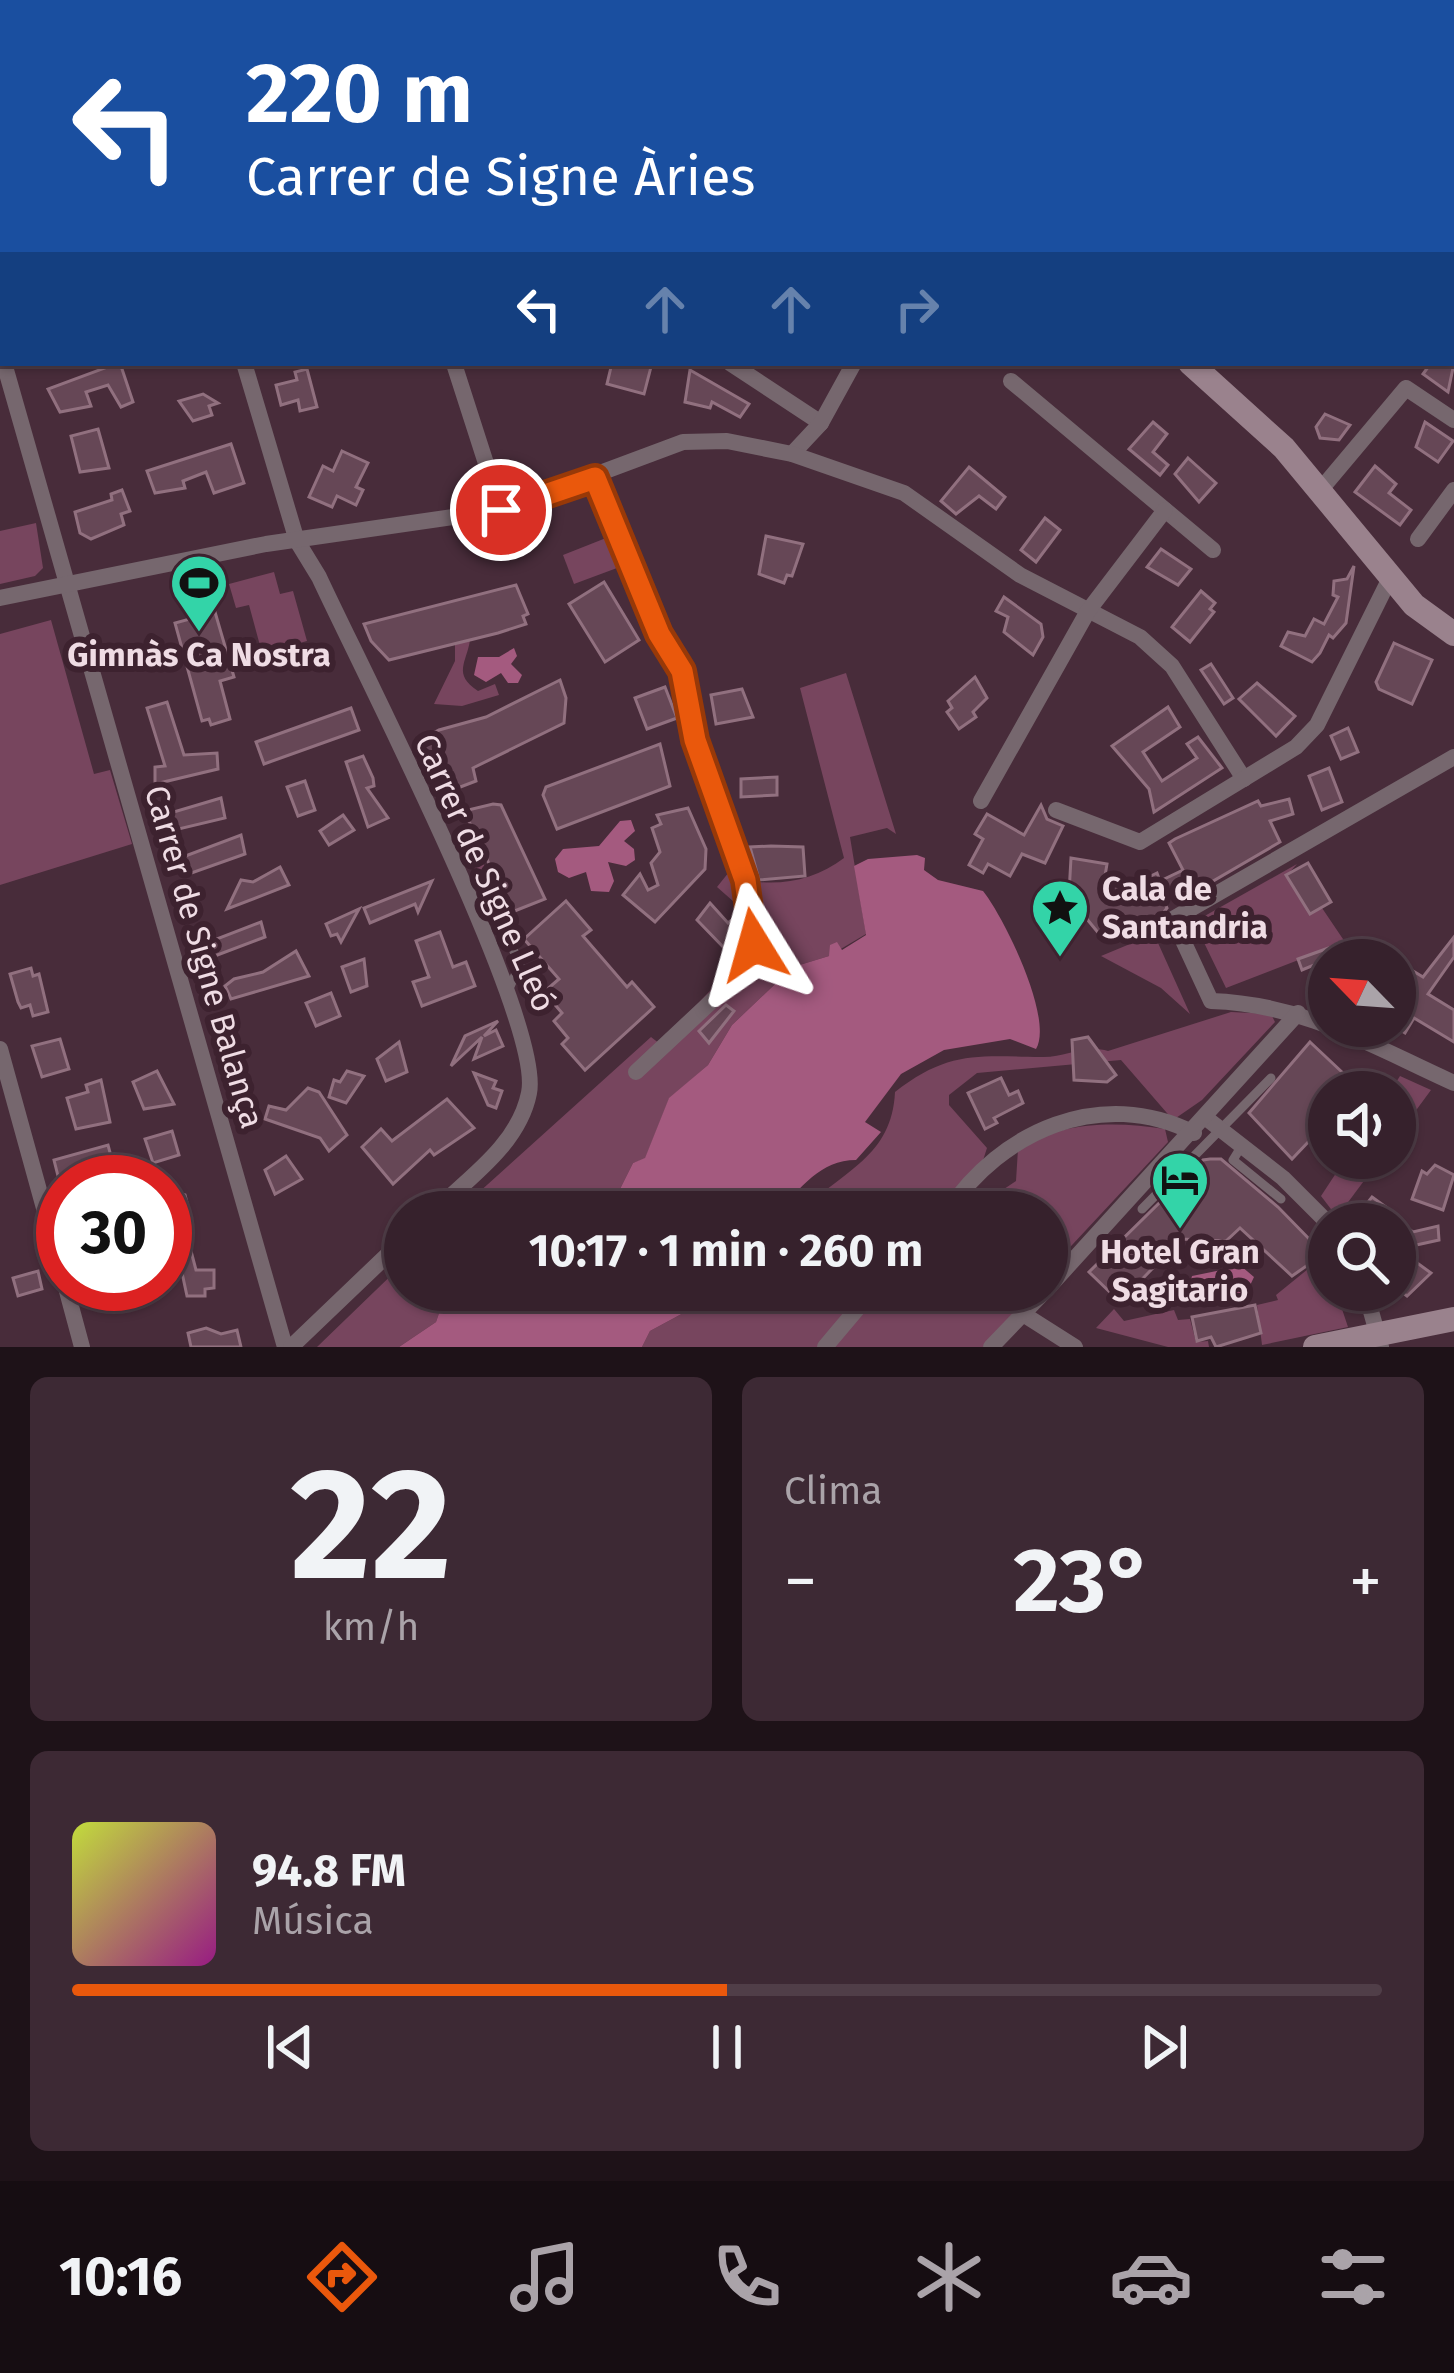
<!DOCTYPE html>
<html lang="es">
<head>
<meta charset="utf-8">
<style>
  body { margin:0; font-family:"Fira Sans",sans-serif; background:#3d2934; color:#f1f3f6; height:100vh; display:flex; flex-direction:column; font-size:45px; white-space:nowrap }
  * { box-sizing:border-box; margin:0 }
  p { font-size:39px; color:#aaa3a9 }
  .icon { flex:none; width:66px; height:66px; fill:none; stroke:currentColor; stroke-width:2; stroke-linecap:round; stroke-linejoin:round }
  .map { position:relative; height:1347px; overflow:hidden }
  .details { display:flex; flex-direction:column; gap:30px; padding:30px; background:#1e1218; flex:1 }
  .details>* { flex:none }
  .top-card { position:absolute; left:0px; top:0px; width:1455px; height:366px; box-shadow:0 3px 9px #0004,0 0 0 3px #503e48; background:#1a4fa0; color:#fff; overflow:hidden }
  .needle { width:78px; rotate:295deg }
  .controls { position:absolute; left:1308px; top:939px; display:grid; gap:24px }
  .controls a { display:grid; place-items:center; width:108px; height:108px; border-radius:50%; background:#36212c; box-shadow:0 3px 9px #0004,0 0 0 3px #503e48; font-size:60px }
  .speed { position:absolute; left:36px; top:1155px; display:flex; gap:24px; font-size:60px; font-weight:700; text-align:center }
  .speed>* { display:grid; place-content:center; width:156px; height:156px; border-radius:50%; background:#36212c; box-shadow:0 3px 9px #0004,0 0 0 3px #503e48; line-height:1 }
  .speed .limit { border:18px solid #d22; background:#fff; color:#111 }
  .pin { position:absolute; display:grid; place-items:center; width:102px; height:102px; color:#fff; margin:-51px; border:6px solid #fff; border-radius:50%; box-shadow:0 3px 12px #0007 }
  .me { position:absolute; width:132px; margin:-66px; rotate:352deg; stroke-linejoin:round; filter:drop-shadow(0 0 9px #0008) }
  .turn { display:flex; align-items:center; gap:42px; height:252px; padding:0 48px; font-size:54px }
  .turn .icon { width:156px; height:156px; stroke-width:2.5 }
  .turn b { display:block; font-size:84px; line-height:102px }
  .lanes { display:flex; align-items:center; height:114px; padding:0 48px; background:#0003; justify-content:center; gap:60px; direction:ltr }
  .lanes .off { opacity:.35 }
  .big { font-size:90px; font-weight:700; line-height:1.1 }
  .details .tile { flex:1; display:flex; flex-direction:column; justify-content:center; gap:18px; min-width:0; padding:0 42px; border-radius:18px; background:#3d2934 }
  .details .dial { align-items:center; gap:0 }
  .dial b { font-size:156px; line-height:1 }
  .song { display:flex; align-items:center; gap:36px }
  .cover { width:144px; height:144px; border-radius:18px; background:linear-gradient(135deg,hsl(70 70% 55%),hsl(310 70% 35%)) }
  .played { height:12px; border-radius:6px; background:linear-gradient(90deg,#ea580c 50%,#503e48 50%) }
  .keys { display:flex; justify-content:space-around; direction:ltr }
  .heat { display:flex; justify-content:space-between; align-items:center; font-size:66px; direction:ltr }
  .details .tiles { flex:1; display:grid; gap:30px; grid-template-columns:1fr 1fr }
  .tile:last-child { grid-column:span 2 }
  .trip { position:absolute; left:384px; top:1191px; width:684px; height:120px; border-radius:60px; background:#36212c; box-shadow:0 3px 9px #0004,0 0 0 3px #503e48; font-weight:700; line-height:120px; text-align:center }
  .tabs { display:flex; height:192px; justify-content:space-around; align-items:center; background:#160d12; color:#aaa3a9 }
  .tabs .icon { width:84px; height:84px }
  .tabs .selected { color:#ea580c }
  .tabs b { font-size:54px; color:#f1f3f6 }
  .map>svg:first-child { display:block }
</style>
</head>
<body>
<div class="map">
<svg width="1454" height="1347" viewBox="0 0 1454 1347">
  <rect width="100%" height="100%" fill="#482c3a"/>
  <g fill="#77455e">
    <path d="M36,523L43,568L35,576L0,584V531Z"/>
    <path d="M606,538L617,568L574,584L563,555Z"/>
    <path d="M274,572L280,594L293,591L307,641L262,653L249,605L236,608L229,584Z"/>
    <path d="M51,620L94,774L110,770L132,844L0,885V634Z"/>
    <path d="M470,640C467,662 452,674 478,691L495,684L499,695L462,706L434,704L455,661V645Z"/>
    <path d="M846,673L896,834L887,828L850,837L866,934L829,956L793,967L732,1025L708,1065L669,1099L645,1159L633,1163L615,1199L583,1212H457L651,1037L660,1044L734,965L747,928L734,902L717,887L729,872L754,873L758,882C789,885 819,877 844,858L800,688Z"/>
    <path d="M466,825L503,908L493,909L457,830Z"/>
    <path d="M1297,864L1287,875L1310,913L1322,908L1345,942L1226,988L1194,922Z"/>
    <path d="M1154,934L1190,1014L1161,988L1101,956Z"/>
    <path d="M1231,1012L1271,1014L1275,1022L1202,1100L1173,1120L1121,1060L977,1073L949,1095V1105L987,1148L973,1191H1001L1016,1181L1018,1149C1061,1121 1116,1121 1165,1129L1168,1142L1059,1259L1047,1279V1212H801C843,1170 892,1157 895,1092C948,1050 979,1056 1041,1057C1065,1058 1084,1044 1108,1051Z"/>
    <path d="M1400,1076L1431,1090L1395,1139V1092H1390Z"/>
    <path d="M1346,1158H1381L1337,1217L1321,1196Z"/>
    <path d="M1327,1244L1329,1290H1351L1354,1297L1340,1303L1348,1327L1262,1345L1257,1305L1278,1300L1276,1295L1308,1269Z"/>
    <path d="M405,1262V1290H447L436,1322L399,1347H317Z"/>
    <path d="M726,1290H1039L983,1347H642L650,1331Z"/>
    <path d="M1114,1309L1124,1321L1174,1310L1178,1320L1190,1319L1196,1342L1208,1341L1209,1347H1168L1096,1328Z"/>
  </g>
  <g fill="#a45a7f">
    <path d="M514,648L517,656L511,664L522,675L518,683H508L501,673L486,682L474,675L478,657H499Z"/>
    <path d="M631,820L635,831L624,841L634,849L635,860L626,866L608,862L614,881L609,892L591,891L586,872L569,878L558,872L555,859L563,849L599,846L620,821Z"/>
    <path d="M917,855L925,858L924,870L938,880L983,891C1004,917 1054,1019 1036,1049L1010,1039L944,1050L901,1074L865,1122L881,1132L856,1160C820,1160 801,1188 778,1212H583L615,1199L633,1163L645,1158L669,1098L708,1065L732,1025L793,967L829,956L830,945L837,942L842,950L866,935L854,866L868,859Z"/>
    <path d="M1241,1266L1254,1277L1246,1294L1222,1290L1204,1302L1187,1296L1192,1276Z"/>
    <path d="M447,1290H726L650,1331L642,1347H399L436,1322Z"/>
  </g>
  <g fill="#664756" stroke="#91707f" stroke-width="3">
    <path d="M103,363H120L133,402L121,407L108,385L86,392L91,406L60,412L48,389L105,368Z"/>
    <path d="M612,363H652L644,394L607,384Z"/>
    <path d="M1431,363H1454L1448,392L1423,374Z"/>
    <path d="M307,369L317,407L300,411L298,400L281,405L276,385L297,380L295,372Z"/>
    <path d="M690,370L749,404L740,417L712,402L710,408L685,402Z"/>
    <path d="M203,394L218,403L209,406L212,415L193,421L179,401Z"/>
    <path d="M1325,414L1350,425L1339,440L1320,438L1316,427Z"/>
    <path d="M1153,422L1167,434L1153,452L1168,465L1160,475L1129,449Z"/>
    <path d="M1425,422L1453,441L1438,462L1416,447Z"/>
    <path d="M98,429L109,468L80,472L71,436Z"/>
    <path d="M231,444L244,483L214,493L206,472L183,481L185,488L155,493L147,471Z"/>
    <path d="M342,451L368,463L356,487L363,490L356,505L337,496L332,507L309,497L323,466L333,471Z"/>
    <path d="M1188,458L1216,483L1199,502L1175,474Z"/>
    <path d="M1375,466L1396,484L1389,493L1411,510L1400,525L1355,492Z"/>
    <path d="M969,467L1005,497L996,509L979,496L956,514L941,501Z"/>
    <path d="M122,490L130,511L121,514L124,525L91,539L80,533L75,512L112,500L111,494Z"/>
    <path d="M1045,518L1060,530L1036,562L1021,550Z"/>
    <path d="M766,536L803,544L792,576L787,575L784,583L759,574Z"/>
    <path d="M1161,549L1191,569L1178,585L1147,567Z"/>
    <path d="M1354,566L1346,623L1333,638L1329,635L1320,653L1312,662L1281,646L1288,632L1305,636L1314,619L1324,624L1338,597L1333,595L1334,581L1347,579Z"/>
    <path d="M604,582L639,640L605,662L569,604Z"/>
    <path d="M516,585L528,614L523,616L526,624L498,633L389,660L371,641L364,624Z"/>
    <path d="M1201,591L1215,603L1210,609L1214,612L1190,642L1172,627Z"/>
    <path d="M1004,597L1041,624L1043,637L1033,655L1004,632L1008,617L996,611Z"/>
    <path d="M215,612L234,677L220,681L230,719L211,725L209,719L202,721L175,623Z"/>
    <path d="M1394,643L1432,660L1412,704L1379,689L1376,682Z"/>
    <path d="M1211,664L1233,698L1224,704L1201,670Z"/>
    <path d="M975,677L987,698L973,712L976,717L959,729L947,712L952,708L948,701Z"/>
    <path d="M560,680L566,698L564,723L473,768L476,781L442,794L417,742L439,730L486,717Z"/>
    <path d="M1257,683L1295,716L1276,736L1239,699Z"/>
    <path d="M665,687L677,718L647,729L635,698Z"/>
    <path d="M742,689L753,717L716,724L711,695Z"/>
    <path d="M167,702L184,755L217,753L218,769L155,784V767L165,766L147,708Z"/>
    <path d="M1168,707L1180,727L1143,752L1162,781L1197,758L1187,744L1198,737L1222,768L1154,812L1149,789L1112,746Z"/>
    <path d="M351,708L359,730L264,764L256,742Z"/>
    <path d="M1348,728L1358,752L1341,759L1331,736Z"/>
    <path d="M660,744L670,786L557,829L543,795L546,787Z"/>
    <path d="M363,756L373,778L374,786L367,788L388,818L368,827L346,762Z"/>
    <path d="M1329,768L1342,802L1322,810L1309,776Z"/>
    <path d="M777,777V795L741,797V779Z"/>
    <path d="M305,781L315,810L298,816L287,787Z"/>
    <path d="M221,798L225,818L162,833L160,816Z"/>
    <path d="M1289,799L1293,814L1270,821L1280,842L1189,895L1183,882L1160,893L1167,908L1161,916L1130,931L1124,919L1100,935L1082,913L1068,911L1071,858L1107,864L1103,888L1123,877L1128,887L1157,873L1160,881L1183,870L1169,843L1175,839L1258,801L1261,806Z"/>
    <path d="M493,804L501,805L545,899L512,912L464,811Z"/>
    <path d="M1041,805L1047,819L1063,826L1045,863L1022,854L1010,876L988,864L983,873L969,865L983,839L975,834L987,814L1024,835Z"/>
    <path d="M688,808L706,849L705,869L655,922L623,895L640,874L648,890L658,885L651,863L660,852L652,828L661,824L657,815Z"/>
    <path d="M343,815L354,830L329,845L320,831Z"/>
    <path d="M241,835L245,854L183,876L180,858Z"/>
    <path d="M771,846L803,847L805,876L759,880L750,847Z"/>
    <path d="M1308,863L1331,902L1310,914L1286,875Z"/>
    <path d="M280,867L289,885L227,909L241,880L253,882Z"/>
    <path d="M432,881L418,912L415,904L370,923L364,908Z"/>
    <path d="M566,901L591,930L583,936L627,987L632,982L654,1007L585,1070L562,1044L568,1038L554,1021L562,1013L544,992L559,979L524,939Z"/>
    <path d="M710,903L728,923L734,918L740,925L741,943L730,954L697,920Z"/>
    <path d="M359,909L341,942L337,934L331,936L326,924Z"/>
    <path d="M261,922L265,937L199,962L195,949L201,945Z"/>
    <path d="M440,932L453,967L466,962L475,986L422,1006L413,982L429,977L416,941Z"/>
    <path d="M1454,937V957L1428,994L1454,1010V1042L1414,1018L1405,1033L1395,1027V971L1400,963L1423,977Z"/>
    <path d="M1337,945L1341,954L1302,970L1298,959Z"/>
    <path d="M296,951L309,976L231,999L225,986L234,979L263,972Z"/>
    <path d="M364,959L367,986L351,992L342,967Z"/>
    <path d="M31,968L33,976L39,974L48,1012L33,1016L30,1005L21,1008L18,1002L10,974Z"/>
    <path d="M331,993L340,1016L316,1026L306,1003Z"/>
    <path d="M726,1005L734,1011L709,1043L699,1031Z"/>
    <path d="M498,1021L484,1036L496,1030L503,1046L474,1059L482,1037L451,1066L465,1036Z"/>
    <path d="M1088,1037L1116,1075L1107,1082L1074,1080L1072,1040Z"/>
    <path d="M60,1039L69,1069L42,1077L32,1046Z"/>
    <path d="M399,1042L407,1072L386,1081L377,1059Z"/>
    <path d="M1310,1042L1344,1074L1314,1106L1329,1120L1292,1159L1249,1113Z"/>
    <path d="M157,1071L174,1104L144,1109L133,1082Z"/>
    <path d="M347,1071L364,1076L346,1103L329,1097L334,1080L340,1082Z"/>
    <path d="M474,1073L496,1081L493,1088L502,1091L496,1108L488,1105Z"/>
    <path d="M1001,1078L1009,1095L1018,1091L1023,1103L994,1118L997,1123L985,1129L968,1093Z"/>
    <path d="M101,1080L110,1122L76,1129L67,1098L88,1092L86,1085Z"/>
    <path d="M308,1088L319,1092L347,1135L329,1151L320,1138L265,1119L269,1106L286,1110Z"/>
    <path d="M447,1099L474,1128L434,1155L430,1150L393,1184L362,1147L381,1129L392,1141Z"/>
    <path d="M172,1131L179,1155L153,1163L145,1139Z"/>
    <path d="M108,1145L112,1160L87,1168L91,1182H75L72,1172L58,1176L54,1160Z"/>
    <path d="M286,1156L302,1179L275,1194L265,1170Z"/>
    <path d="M1210,1159H1221L1278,1207L1317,1247L1310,1255L1315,1260L1292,1276L1240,1228L1226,1241L1181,1239L1120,1302L1089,1272L1203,1160Z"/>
    <path d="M1435,1165L1454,1175L1443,1210L1412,1199L1422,1171L1427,1174Z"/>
    <path d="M177,1192L185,1195L192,1222L165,1229V1195Z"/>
    <path d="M1372,1197L1397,1215L1390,1224H1369L1357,1216Z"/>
    <path d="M1395,1219L1413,1232L1438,1226L1439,1240L1398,1249L1431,1273L1407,1296L1395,1287Z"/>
    <path d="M191,1251L196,1270H214V1288L205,1289V1296H187L178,1254Z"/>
    <path d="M38,1271L42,1289L18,1296L13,1278Z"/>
    <path d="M93,1284H159L158,1298L133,1297V1306L93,1304Z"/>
    <path d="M1255,1305L1261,1333L1216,1347L1211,1337L1197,1341L1192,1317Z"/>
    <path d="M206,1328L221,1334L237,1330L241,1347H191L188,1333Z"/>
  </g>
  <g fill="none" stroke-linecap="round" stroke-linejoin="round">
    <g stroke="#76676e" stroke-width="9">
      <path d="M475,914L500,922L520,964L508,991"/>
      <path d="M1241,1147L1233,1160L1281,1199"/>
      <path d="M1142,1209L1271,1078"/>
    </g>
    <g stroke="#76676e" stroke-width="16">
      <path d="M854,3L855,0"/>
      <path d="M1011,3L1012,0"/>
      <path d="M0,109L3,108"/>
      <path d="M4,363L285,1347"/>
      <path d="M244,363L297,541L319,577C359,664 544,1022 529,1093C519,1144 469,1178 433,1212"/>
      <path d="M730,363L821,423"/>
      <path d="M455,367L501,510"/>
      <path d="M1011,381L1213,550"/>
      <path d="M792,454L821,423L854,363"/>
      <path d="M595,478L659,634L681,671L695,740L745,880L753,923L754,945L745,970L636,1072"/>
      <path d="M1322,488L1406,388L1454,420"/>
      <path d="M1418,539L1454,490"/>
      <path d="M0,598L266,544L501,510L683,442L727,441L792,454L904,493L1020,575L1140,637L1172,666L1244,779"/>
      <path d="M1454,757L1173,919L1211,1001C1304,1004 1370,1045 1454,1083"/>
      <path d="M981,801L1088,611L1165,510"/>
      <path d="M1056,810L1140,842L1296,747L1317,725L1390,578"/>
      <path d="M0,1049L63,1277"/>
      <path d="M1206,1118L1283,1178L1329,1224"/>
      <path d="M947,1212C1001,1131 1101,1086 1194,1133"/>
      <path d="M65,1284L82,1347"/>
      <path d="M1047,1289L1298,1013"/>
      <path d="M1365,1290L1381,1347"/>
      <path d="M1023,1314L1075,1347"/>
      <path d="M291,1347L405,1238"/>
      <path d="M825,1347L873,1290"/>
      <path d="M991,1347L1046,1290"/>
    </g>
    <g stroke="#9a828d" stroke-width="24">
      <path d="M346,0L352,3"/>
      <path d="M1190,363L1284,448L1414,605L1454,634"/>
      <path d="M1315,1347L1454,1319"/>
    </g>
  </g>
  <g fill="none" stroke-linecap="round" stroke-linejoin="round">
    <g stroke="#983908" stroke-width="30">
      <path id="route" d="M501,510L595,478L659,634L682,671L695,740L745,880L754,945"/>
    </g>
    <use href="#route" stroke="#ea580c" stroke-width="21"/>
  </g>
  <defs>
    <g id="stadium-pin" transform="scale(3)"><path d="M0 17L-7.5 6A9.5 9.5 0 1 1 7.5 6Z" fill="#33d4a8" stroke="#3d222f"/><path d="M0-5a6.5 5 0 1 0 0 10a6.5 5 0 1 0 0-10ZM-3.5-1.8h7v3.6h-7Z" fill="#111"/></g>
    <g id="sight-pin" transform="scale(3)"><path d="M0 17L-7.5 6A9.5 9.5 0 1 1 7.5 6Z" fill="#33d4a8" stroke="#3d222f"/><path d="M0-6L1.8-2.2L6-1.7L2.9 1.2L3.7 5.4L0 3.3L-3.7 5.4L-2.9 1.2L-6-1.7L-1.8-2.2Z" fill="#111"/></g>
    <g id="hotel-pin" transform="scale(3)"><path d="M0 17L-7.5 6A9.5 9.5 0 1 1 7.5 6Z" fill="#33d4a8" stroke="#3d222f"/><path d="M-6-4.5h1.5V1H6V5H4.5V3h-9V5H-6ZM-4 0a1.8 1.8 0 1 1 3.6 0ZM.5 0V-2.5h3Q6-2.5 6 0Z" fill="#111"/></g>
  </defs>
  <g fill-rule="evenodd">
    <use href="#stadium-pin" x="199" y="583"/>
    <use href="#sight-pin" x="1060" y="908"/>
    <use href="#hotel-pin" x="1180" y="1180"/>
  </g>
  <g text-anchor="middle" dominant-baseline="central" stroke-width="12" stroke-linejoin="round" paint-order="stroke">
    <g font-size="33" font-weight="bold" fill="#efdce4" stroke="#3d222f">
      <text x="199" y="655">Gimnàs Ca Nostra</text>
      <text x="1102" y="889" text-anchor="start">Cala de<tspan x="1102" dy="38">Santandria</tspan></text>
      <text x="1180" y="1252">Hotel Gran<tspan x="1180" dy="38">Sagitario</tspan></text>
    </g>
    <g font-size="33" fill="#efdce4" stroke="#3d222f">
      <text transform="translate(485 873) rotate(66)">Carrer de Signe Lleó</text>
      <text transform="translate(204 957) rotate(74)">Carrer de Signe Balança</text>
    </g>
  </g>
</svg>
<div class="controls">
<a><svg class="needle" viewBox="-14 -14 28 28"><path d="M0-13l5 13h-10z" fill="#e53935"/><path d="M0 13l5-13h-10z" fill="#aaa3a9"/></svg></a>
<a><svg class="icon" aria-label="sound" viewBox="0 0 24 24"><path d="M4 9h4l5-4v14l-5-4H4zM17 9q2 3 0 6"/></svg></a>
<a><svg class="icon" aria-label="search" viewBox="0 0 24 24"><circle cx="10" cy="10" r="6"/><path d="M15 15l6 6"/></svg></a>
</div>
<div class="speed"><div class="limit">30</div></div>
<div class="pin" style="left:501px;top:510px;background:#d93025"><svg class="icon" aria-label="arrive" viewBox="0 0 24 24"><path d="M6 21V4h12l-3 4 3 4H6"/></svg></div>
<svg class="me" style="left:754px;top:945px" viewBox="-20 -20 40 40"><path d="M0-17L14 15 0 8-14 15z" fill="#ea580c" stroke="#fff" stroke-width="4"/></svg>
<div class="trip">10:17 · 1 min · 260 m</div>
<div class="top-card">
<div class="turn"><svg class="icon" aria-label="left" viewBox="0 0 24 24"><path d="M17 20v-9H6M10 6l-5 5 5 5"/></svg><div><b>220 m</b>Carrer de Signe Àries</div></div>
<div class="lanes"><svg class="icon" aria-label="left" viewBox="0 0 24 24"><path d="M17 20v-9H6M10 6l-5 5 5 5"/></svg><svg class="icon off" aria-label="ahead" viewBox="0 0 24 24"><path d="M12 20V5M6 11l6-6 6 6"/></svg><svg class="icon off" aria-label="ahead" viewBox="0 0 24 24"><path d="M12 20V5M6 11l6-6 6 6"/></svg><svg class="icon off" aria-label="right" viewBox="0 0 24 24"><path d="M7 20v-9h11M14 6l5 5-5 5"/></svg></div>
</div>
</div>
<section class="details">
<div class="tiles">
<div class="tile dial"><b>22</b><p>km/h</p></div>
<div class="tile"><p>Clima</p>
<div class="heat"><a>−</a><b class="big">23°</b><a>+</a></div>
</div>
<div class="tile">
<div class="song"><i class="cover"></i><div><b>94.8 FM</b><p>Música</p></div></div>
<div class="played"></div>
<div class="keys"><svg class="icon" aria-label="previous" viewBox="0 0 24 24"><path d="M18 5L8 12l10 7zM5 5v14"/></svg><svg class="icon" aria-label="pause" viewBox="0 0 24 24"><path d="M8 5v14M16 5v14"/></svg><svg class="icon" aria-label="next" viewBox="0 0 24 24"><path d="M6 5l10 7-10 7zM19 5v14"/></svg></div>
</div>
</div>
</section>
<nav class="tabs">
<b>10:16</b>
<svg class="icon selected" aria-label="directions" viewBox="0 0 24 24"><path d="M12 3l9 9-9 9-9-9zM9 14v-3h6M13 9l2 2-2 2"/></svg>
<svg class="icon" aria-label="music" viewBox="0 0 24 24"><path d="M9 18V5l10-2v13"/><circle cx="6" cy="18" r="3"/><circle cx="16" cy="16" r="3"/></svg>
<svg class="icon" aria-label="phone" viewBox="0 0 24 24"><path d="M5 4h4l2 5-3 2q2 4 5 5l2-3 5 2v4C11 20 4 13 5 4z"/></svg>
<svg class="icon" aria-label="climate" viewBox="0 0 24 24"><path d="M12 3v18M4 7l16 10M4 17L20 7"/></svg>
<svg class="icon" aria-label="car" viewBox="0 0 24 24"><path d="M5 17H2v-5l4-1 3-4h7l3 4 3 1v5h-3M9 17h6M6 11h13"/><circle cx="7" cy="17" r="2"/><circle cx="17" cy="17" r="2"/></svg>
<svg class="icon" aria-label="filters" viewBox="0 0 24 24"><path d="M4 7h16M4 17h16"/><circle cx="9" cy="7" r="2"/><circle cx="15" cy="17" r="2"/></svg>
</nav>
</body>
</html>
